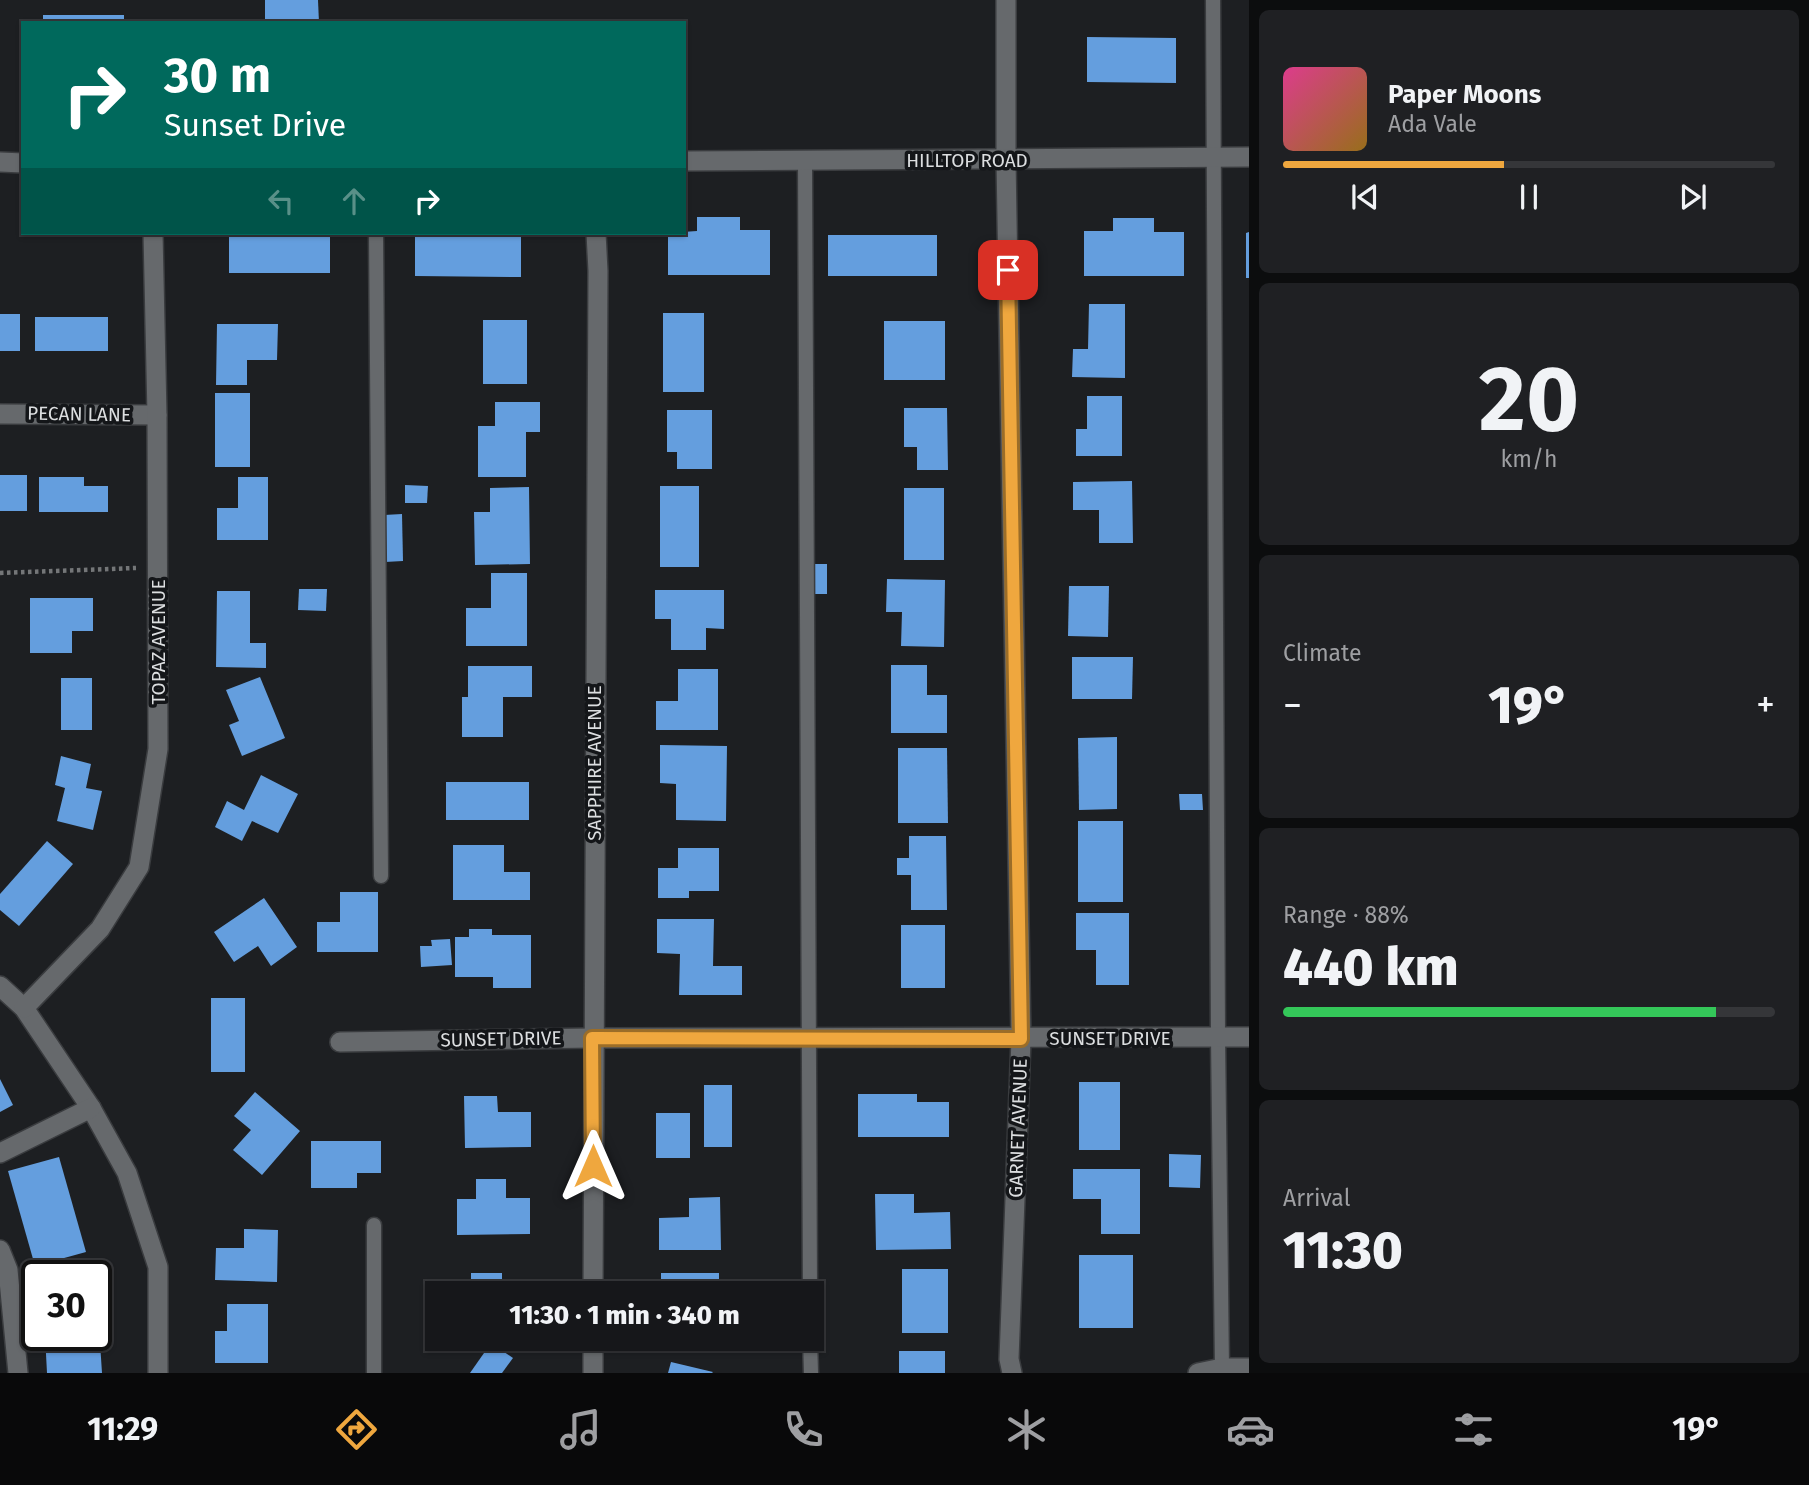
<!DOCTYPE html>
<html lang="en">
<head>
<meta charset="utf-8">
<style>
  body { margin:0; font-family:"Fira Sans",sans-serif; background:#1f2023; color:#f1f3f6; height:100vh; display:flex; flex-direction:column; font-size:26px; white-space:nowrap }
  * { box-sizing:border-box; margin:0 }
  p { font-size:23px; color:#9e9fa2 }
  .icon { flex:none; width:38px; height:38px; fill:none; stroke:currentColor; stroke-width:2; stroke-linecap:round; stroke-linejoin:round }
  .map { position:relative; flex:1; overflow:hidden }
  .panel { display:flex; flex-direction:column; gap:10px; padding:10px; background:#0c0d0e; width:560px }
  .panel>* { flex:none }
  .top-card { position:absolute; left:21px; top:21px; width:665px; height:214px; border-radius:0px; box-shadow:0 2px 5px #0004,0 0 0 2px #353639; background:#00695c; color:#fff; overflow:hidden }
  .speed { position:absolute; left:21px; top:1260px; display:flex; gap:14px; font-size:35px; font-weight:700; text-align:center }
  .speed>* { display:grid; place-content:center; width:91px; height:91px; border-radius:50%; background:#16171a; box-shadow:0 2px 5px #0004,0 0 0 2px #353639; line-height:1 }
  .speed .limit { border:4px solid #111; border-radius:10px; background:#fff; color:#111 }
  .pin { position:absolute; display:grid; place-items:center; width:60px; height:60px; color:#fff; margin:-30px; border-radius:14px; box-shadow:0 4px 10px #0006 }
  .me { position:absolute; width:77px; margin:-38px; rotate:0deg; stroke-linejoin:round; filter:drop-shadow(0 0 5px #0008) }
  .turn { display:flex; align-items:center; gap:24px; height:147px; padding:0 28px; font-size:32px }
  .turn .icon { width:91px; height:91px; stroke-width:2.5 }
  .turn b { display:block; font-size:49px; line-height:60px }
  .lanes { display:flex; align-items:center; height:66px; padding:0 28px; background:#0003; justify-content:center; gap:35px; direction:ltr }
  .lanes .off { opacity:.35 }
  .big { font-size:52px; font-weight:800; line-height:1.1 }
  .panel .tile { flex:1; display:flex; flex-direction:column; justify-content:center; gap:10px; min-width:0; padding:0 24px; border-radius:10px; background:#1f2023 }
  .panel .dial { align-items:center; gap:0 }
  .dial b { font-size:91px; line-height:1 }
  .song { display:flex; align-items:center; gap:21px }
  .cover { width:84px; height:84px; border-radius:10px; background:linear-gradient(135deg,hsl(330 70% 55%),hsl(40 70% 35%)) }
  .played { height:7px; border-radius:4px; background:linear-gradient(90deg,#efa73e 45%,#353639 45%) }
  .keys { display:flex; justify-content:space-around; direction:ltr }
  .heat { display:flex; justify-content:space-between; align-items:center; font-size:38px; direction:ltr }
  .charge { height:10px; border-radius:5px; background:linear-gradient(90deg,#34c759 88%,#353639 0) }
  .trip { position:absolute; left:425px; top:1281px; width:399px; height:70px; border-radius:0px; background:#16171a; box-shadow:0 2px 5px #0004,0 0 0 2px #353639; font-weight:800; line-height:70px; text-align:center }
  .tab-bar { display:flex; height:112px; justify-content:space-around; align-items:center; background:#09090a; color:#9e9fa2 }
  .tab-bar .icon { width:49px; height:49px }
  .tab-bar .selected { color:#efa73e }
  .tab-bar b { font-size:32px; color:#f1f3f6 }
  main { display:flex; flex:1; min-height:0 }
  .map>svg:first-child { display:block }
</style>
</head>
<body>
<main>
<div class="map">
<svg width="1249" height="1373" viewBox="0 0 1249 1373">
  <rect width="100%" height="100%" fill="#1d1f22"/>
  <g fill="#649ede">
    <path d="M265,0H318L319,23H265Z"/>
    <rect x="43" y="15" width="81" height="8"/>
    <path d="M1087,37L1176,38V83L1087,82Z"/>
    <path d="M697,217H740V230H770V275H668V233L697,231Z"/>
    <path d="M1113,218H1154V232H1184V276H1084V231H1113Z"/>
    <path d="M1249,232V278H1246V233Z"/>
    <rect x="229" y="233" width="101" height="40"/>
    <path d="M415,234L521,235V277L415,276Z"/>
    <rect x="828" y="235" width="109" height="41"/>
    <path d="M1089,304H1125V378L1072,377L1073,349H1088Z"/>
    <rect x="663" y="313" width="41" height="79"/>
    <rect x="0" y="314" width="20" height="37"/>
    <rect x="35" y="317" width="73" height="34"/>
    <rect x="483" y="320" width="44" height="64"/>
    <rect x="884" y="321" width="61" height="59"/>
    <path d="M217,324H278L277,360H247V385H216Z"/>
    <rect x="215" y="393" width="35" height="74"/>
    <path d="M1087,396H1122V456H1076V429H1087Z"/>
    <path d="M495,402H540V432H526V477H478V426H495Z"/>
    <path d="M904,408H947L948,470H917V447H904Z"/>
    <path d="M667,410H712V469H677V452H667Z"/>
    <rect x="0" y="475" width="27" height="36"/>
    <path d="M39,477H84V486H108V512H39Z"/>
    <path d="M238,477H268V540H217V508H238Z"/>
    <path d="M1132,481L1133,543H1099V510H1073V482Z"/>
    <path d="M405,485L428,486L427,503H405Z"/>
    <rect x="660" y="486" width="39" height="81"/>
    <path d="M529,487L530,564L475,565L474,512H490V488Z"/>
    <rect x="904" y="488" width="40" height="72"/>
    <path d="M402,514L403,561L385,562L384,515Z"/>
    <path d="M811,564H827V594H812Z"/>
    <path d="M491,573H527V646H466V608H491Z"/>
    <path d="M887,579L945,580L944,647L901,646L902,612H886Z"/>
    <path d="M1069,586H1109L1108,637L1068,636Z"/>
    <path d="M299,589H327L326,611L298,610Z"/>
    <path d="M655,590H724V629L706,628V650H671V619H655Z"/>
    <path d="M217,591H250V643H266V668L216,667Z"/>
    <path d="M30,598H93V631H72V653H30Z"/>
    <path d="M1072,657H1133L1132,699H1072Z"/>
    <path d="M891,665H927V695H947V733H891Z"/>
    <path d="M468,666H532V697H503V737H462V697H468Z"/>
    <path d="M678,669H718V730H656V701H678Z"/>
    <path d="M260,677L285,738L242,756L229,725L239,721L226,690Z"/>
    <rect x="61" y="678" width="31" height="52"/>
    <path d="M1117,737V809L1079,810L1078,738Z"/>
    <path d="M660,745L727,746L726,821L676,820V784L660,783Z"/>
    <path d="M898,748H947L948,823H898Z"/>
    <path d="M61,756L91,764L86,788L102,791L93,830L57,821L65,788L55,785Z"/>
    <path d="M261,775L298,794L278,833L252,821L242,841L215,827L227,801L244,810Z"/>
    <rect x="446" y="782" width="83" height="38"/>
    <path d="M1179,794H1202L1203,810H1180Z"/>
    <rect x="1078" y="821" width="45" height="81"/>
    <path d="M909,836H946L947,910H911V875H897V858H909Z"/>
    <path d="M47,841L73,864L19,926L0,910V894Z"/>
    <path d="M453,845H504V872H530V900H453Z"/>
    <path d="M678,848H719V891H689V898H658V868H678Z"/>
    <path d="M340,892H378V952H317V922H340Z"/>
    <path d="M264,898L297,947L271,966L258,946L234,962L214,932Z"/>
    <path d="M1076,913H1129V985H1096V950H1076Z"/>
    <path d="M657,919H714L713,966H742V995H679L680,954L657,953Z"/>
    <rect x="901" y="925" width="44" height="63"/>
    <path d="M469,929H492V935H531V988H493V977H455V937H469Z"/>
    <path d="M450,939L452,965L421,967L420,946H432L431,940Z"/>
    <rect x="211" y="998" width="34" height="74"/>
    <path d="M0,1079L13,1105L0,1112Z"/>
    <rect x="1079" y="1082" width="41" height="68"/>
    <rect x="704" y="1085" width="28" height="62"/>
    <path d="M255,1092L300,1131L262,1175L233,1150L251,1130L234,1116Z"/>
    <path d="M858,1094H917V1102H949V1137H858Z"/>
    <path d="M464,1096H497L498,1112H531V1147L465,1148Z"/>
    <rect x="656" y="1113" width="34" height="45"/>
    <path d="M311,1141H381V1173H357V1188H311Z"/>
    <path d="M1169,1154L1201,1155L1200,1188L1169,1187Z"/>
    <path d="M59,1157L86,1252L35,1266L8,1171Z"/>
    <path d="M1073,1169H1140V1234H1101V1199H1073Z"/>
    <path d="M476,1179H506V1198H530V1234L457,1235V1199H476Z"/>
    <path d="M875,1194H914V1213L950,1212L951,1249L876,1250Z"/>
    <path d="M720,1197L721,1250H659V1218L689,1217V1198Z"/>
    <path d="M244,1229L278,1230L277,1282L215,1280L216,1248H244Z"/>
    <rect x="1079" y="1255" width="54" height="73"/>
    <rect x="902" y="1269" width="46" height="64"/>
    <path d="M471,1273H502V1287H531V1293H471Z"/>
    <rect x="661" y="1273" width="58" height="20"/>
    <path d="M227,1304H268V1363H215V1331H227Z"/>
    <path d="M96,1312H98L102,1373H47L45,1335H96Z"/>
    <path d="M491,1343L513,1358L502,1373H470Z"/>
    <rect x="899" y="1351" width="46" height="22"/>
    <path d="M671,1362L713,1372L712,1373H668Z"/>
  </g>
  <g fill="none" stroke-linecap="round" stroke-linejoin="round">
    <g stroke="#3a3c3f" stroke-width="17">
      <g id="service">
        <path d="M1213,0L1218,1037L1222,1368"/>
        <path d="M805,161L810,1293"/>
        <path d="M376,233L381,876"/>
        <path d="M374,1225V1373"/>
        <path d="M810,1339L811,1373"/>
      </g>
    </g>
    <g stroke="#3a3c3f" stroke-width="22">
      <g id="minor">
        <path d="M1006,0V160L1021,1039L1009,1359L1012,1373"/>
        <path d="M0,414L157,415"/>
        <path d="M0,986L24,1008L91,1108L127,1173L158,1267V1373"/>
        <path d="M24,1008L100,929L139,867L158,749L157,415L153,233"/>
        <path d="M340,1042L592,1038L1249,1037"/>
        <path d="M0,1153L91,1108"/>
        <path d="M0,1250L8,1270L18,1373"/>
        <path d="M593,1293L598,271L596,233"/>
        <path d="M593,1339V1373"/>
        <path d="M1198,1373L1222,1368H1249"/>
      </g>
    </g>
    <g stroke="#3a3c3f" stroke-width="22">
      <g id="secondary">
        <path d="M684,161L1249,157"/>
        <path d="M0,162L23,163"/>
      </g>
    </g>
    <path stroke="#747678" stroke-width="4.5" stroke-dasharray="3.5 3.5" stroke-linecap="butt" d="M0,573L136,568"/>
    <use href="#service" stroke="#66696c" stroke-width="14"/>
    <use href="#minor" stroke="#66696c" stroke-width="19"/>
    <use href="#secondary" stroke="#66696c" stroke-width="19"/>
  </g>
  <g fill="none" stroke-linecap="round" stroke-linejoin="round">
    <g stroke="#9b6d28" stroke-width="18">
      <path id="route" d="M593,1166L592,1038L1021,1039L1008,270"/>
    </g>
    <use href="#route" stroke="#efa73e" stroke-width="12"/>
  </g>
  <g text-anchor="middle" dominant-baseline="central" stroke-width="7" stroke-linejoin="round" paint-order="stroke">
    <g font-size="19" fill="#dcdee0" stroke="#141619">
      <text x="967" y="160">HILLTOP ROAD</text>
      <text transform="translate(79 414) rotate(1)">PECAN LANE</text>
      <text transform="translate(158 642) rotate(-90)">TOPAZ AVENUE</text>
      <text transform="translate(594 763) rotate(-90)">SAPPHIRE AVENUE</text>
      <text x="1110" y="1038">SUNSET DRIVE</text>
      <text transform="translate(501 1039) rotate(-1)">SUNSET DRIVE</text>
      <text transform="translate(1018 1128) rotate(-88)">GARNET AVENUE</text>
    </g>
  </g>
</svg>
<div class="speed"><div class="limit">30</div></div>
<div class="pin" style="left:1008px;top:270px;background:#d93025"><svg class="icon" aria-label="arrive" viewBox="0 0 24 24"><path d="M6 21V4h12l-3 4 3 4H6"/></svg></div>
<svg class="me" style="left:593px;top:1166px" viewBox="-20 -20 40 40"><path d="M0-17L14 15 0 8-14 15z" fill="#efa73e" stroke="#fff" stroke-width="4"/></svg>
<div class="trip">11:30 · 1 min · 340 m</div>
<div class="top-card">
<div class="turn"><svg class="icon" aria-label="right" viewBox="0 0 24 24"><path d="M7 20v-9h11M14 6l5 5-5 5"/></svg><div><b>30 m</b>Sunset Drive</div></div>
<div class="lanes"><svg class="icon off" aria-label="left" viewBox="0 0 24 24"><path d="M17 20v-9H6M10 6l-5 5 5 5"/></svg><svg class="icon off" aria-label="ahead" viewBox="0 0 24 24"><path d="M12 20V5M6 11l6-6 6 6"/></svg><svg class="icon" aria-label="right" viewBox="0 0 24 24"><path d="M7 20v-9h11M14 6l5 5-5 5"/></svg></div>
</div>
</div>
<section class="panel">
<div class="tile">
<div class="song"><i class="cover"></i><div><b>Paper Moons</b><p>Ada Vale</p></div></div>
<div class="played"></div>
<div class="keys"><svg class="icon" aria-label="previous" viewBox="0 0 24 24"><path d="M18 5L8 12l10 7zM5 5v14"/></svg><svg class="icon" aria-label="pause" viewBox="0 0 24 24"><path d="M8 5v14M16 5v14"/></svg><svg class="icon" aria-label="next" viewBox="0 0 24 24"><path d="M6 5l10 7-10 7zM19 5v14"/></svg></div>
</div>
<div class="tile dial"><b>20</b><p>km/h</p></div>
<div class="tile"><p>Climate</p>
<div class="heat"><a>−</a><b class="big">19°</b><a>+</a></div>
</div>
<div class="tile"><p>Range · 88%</p><b class="big">440 km</b><div class="charge"></div></div>
<div class="tile"><p>Arrival</p><b class="big">11:30</b></div>
</section>
</main>
<nav class="tab-bar">
<b>11:29</b>
<svg class="icon selected" aria-label="directions" viewBox="0 0 24 24"><path d="M12 3l9 9-9 9-9-9zM9 14v-3h6M13 9l2 2-2 2"/></svg>
<svg class="icon" aria-label="music" viewBox="0 0 24 24"><path d="M9 18V5l10-2v13"/><circle cx="6" cy="18" r="3"/><circle cx="16" cy="16" r="3"/></svg>
<svg class="icon" aria-label="phone" viewBox="0 0 24 24"><path d="M5 4h4l2 5-3 2q2 4 5 5l2-3 5 2v4C11 20 4 13 5 4z"/></svg>
<svg class="icon" aria-label="climate" viewBox="0 0 24 24"><path d="M12 3v18M4 7l16 10M4 17L20 7"/></svg>
<svg class="icon" aria-label="car" viewBox="0 0 24 24"><path d="M5 17H2v-5l4-1 3-4h7l3 4 3 1v5h-3M9 17h6M6 11h13"/><circle cx="7" cy="17" r="2"/><circle cx="17" cy="17" r="2"/></svg>
<svg class="icon" aria-label="filters" viewBox="0 0 24 24"><path d="M4 7h16M4 17h16"/><circle cx="9" cy="7" r="2"/><circle cx="15" cy="17" r="2"/></svg>
<b>19°</b>
</nav>
</body>
</html>
